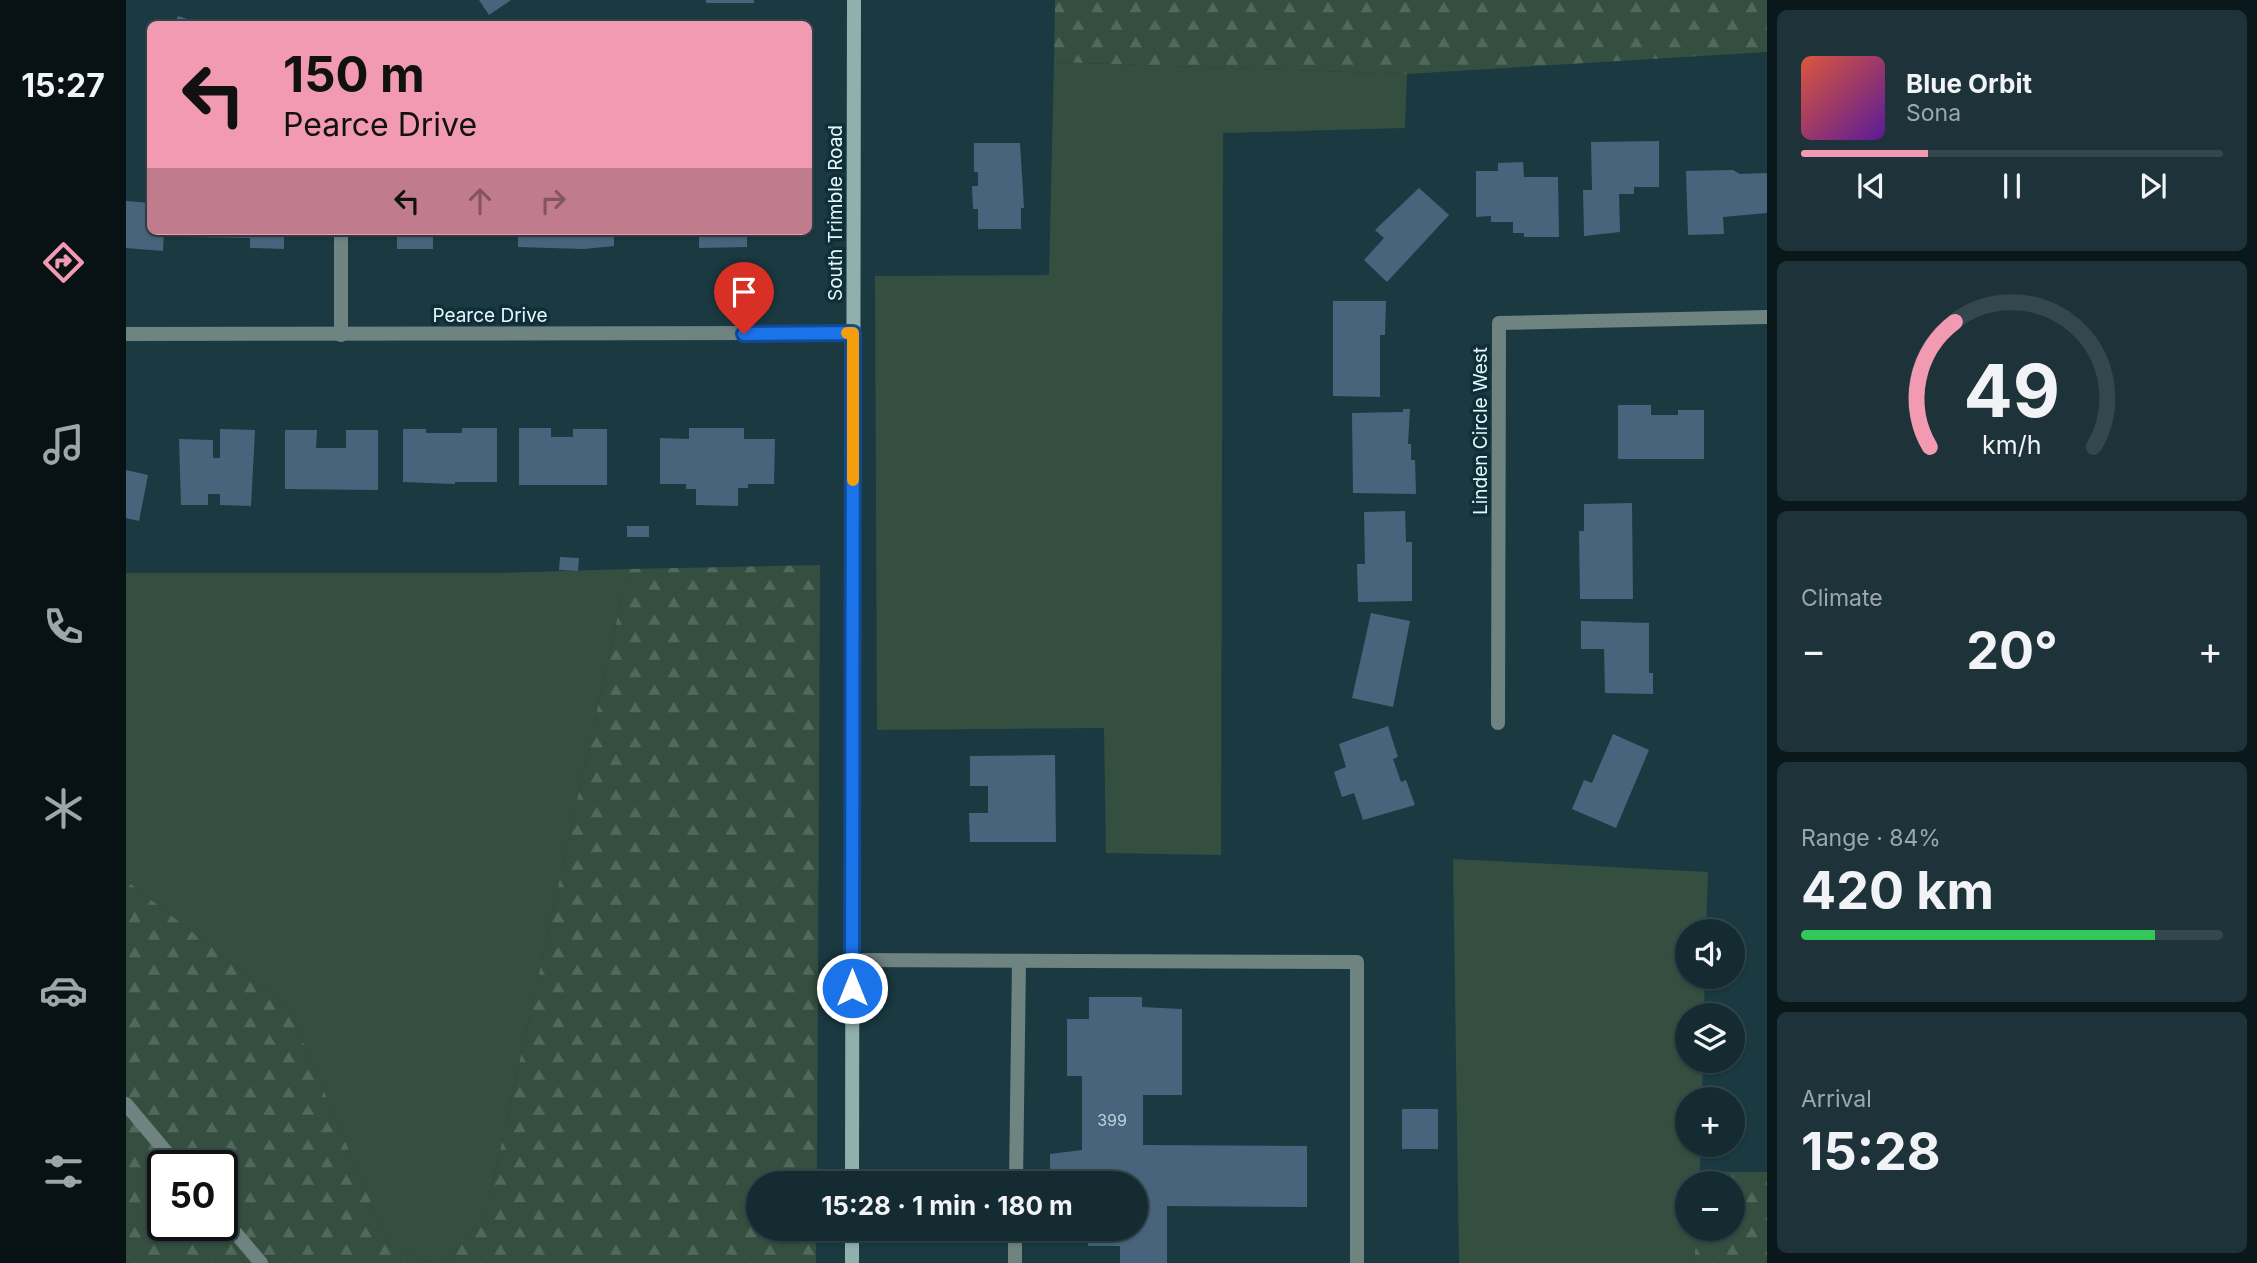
<!DOCTYPE html>
<html lang="en">
<head>
<meta charset="utf-8">
<style>
  body { margin:0; font-family:Inter,sans-serif; background:#1d3339; color:#f1f3f6; height:100vh; display:flex; flex-direction:column; font-size:26px; white-space:nowrap }
  * { box-sizing:border-box; margin:0 }
  p { font-size:23px; color:#9da7ab }
  .icon { flex:none; width:38px; height:38px; fill:none; stroke:currentColor; stroke-width:2; stroke-linecap:round; stroke-linejoin:round }
  .map { position:relative; flex:1; overflow:hidden }
  .details { display:flex; flex-direction:column; gap:10px; padding:10px; background:#0b181b; width:490px }
  .details>* { flex:none }
  .top-card { position:absolute; left:21px; top:21px; width:665px; height:214px; border-radius:10px; box-shadow:0 2px 5px #0004,0 0 0 2px #33474d; background:#f19ab1; color:#111; overflow:hidden }
  .controls { position:absolute; left:1549px; top:919px; display:grid; gap:14px }
  .controls a { display:grid; place-items:center; width:70px; height:70px; border-radius:50%; background:#142b31; box-shadow:0 2px 5px #0004,0 0 0 2px #33474d; font-size:35px }
  .speed { position:absolute; left:21px; top:1150px; display:flex; gap:14px; font-size:35px; font-weight:700; text-align:center }
  .speed>* { display:grid; place-content:center; width:91px; height:91px; border-radius:50%; background:#142b31; box-shadow:0 2px 5px #0004,0 0 0 2px #33474d; line-height:1 }
  .speed .limit { border:4px solid #111; border-radius:10px; background:#fff; color:#111 }
  .pin { position:absolute; display:grid; place-items:center; width:60px; height:60px; color:#fff; margin:-72px -30px; border-radius:50% 50% 50% 0; rotate:-45deg; box-shadow:0 0 7px #0007 }
  .pin .icon { rotate:45deg }
  .me { position:absolute; width:77px; margin:-38px; rotate:0deg; stroke-linejoin:round; filter:drop-shadow(0 0 5px #0008) }
  .turn { display:flex; align-items:center; gap:24px; height:147px; padding:0 21px; font-size:32px }
  .turn .icon { width:91px; height:91px; stroke-width:2.5 }
  .turn b { display:block; font-size:49px; line-height:60px }
  .lanes { display:flex; align-items:center; height:66px; padding:0 21px; background:#0003; justify-content:center; gap:35px; direction:ltr }
  .lanes .off { opacity:.35 }
  .big { font-size:52px; font-weight:700; line-height:1.1 }
  .details .widget { flex:1; display:flex; flex-direction:column; justify-content:center; gap:10px; min-width:0; padding:0 24px; border-radius:10px; background:#1d3339 }
  .details .dial { align-items:center; gap:0 }
  .dial svg { height:182px; overflow:visible; fill:none; stroke:#33474d; stroke-width:7; stroke-linecap:round; text-anchor:middle }
  .dial text { fill:#f1f3f6; stroke:none }
  .song { display:flex; align-items:center; gap:21px }
  .cover { width:84px; height:84px; border-radius:10px; background:linear-gradient(135deg,hsl(10 70% 55%),hsl(270 70% 35%)) }
  .played { height:7px; border-radius:4px; background:linear-gradient(90deg,#f19ab1 30%,#33474d 30%) }
  .keys { display:flex; justify-content:space-around; direction:ltr }
  .heat { display:flex; justify-content:space-between; align-items:center; font-size:38px; direction:ltr }
  .charge { height:10px; border-radius:5px; background:linear-gradient(90deg,#34c759 84%,#33474d 0) }
  .trip { position:absolute; left:620px; top:1171px; width:402px; height:70px; border-radius:35px; background:#142b31; box-shadow:0 2px 5px #0004,0 0 0 2px #33474d; font-weight:700; line-height:70px; text-align:center }
  main { display:flex; flex:1; min-height:0 }
  .dock { display:flex; flex-direction:column; width:126px; justify-content:space-around; align-items:center; background:#081114; color:#9da7ab }
  .dock .icon { width:49px; height:49px }
  .dock .on { color:#f19ab1 }
  .dock b { font-size:32px; color:#f1f3f6 }
  .map>svg:first-child { display:block }
</style>
</head>
<body>
<main>
<nav class="dock">
<b>15:27</b>
<svg class="icon on" aria-label="directions" viewBox="0 0 24 24"><path d="M12 3l9 9-9 9-9-9zM9 14v-3h6M13 9l2 2-2 2"/></svg>
<svg class="icon" aria-label="music" viewBox="0 0 24 24"><path d="M9 18V5l10-2v13"/><circle cx="6" cy="18" r="3"/><circle cx="16" cy="16" r="3"/></svg>
<svg class="icon" aria-label="phone" viewBox="0 0 24 24"><path d="M5 4h4l2 5-3 2q2 4 5 5l2-3 5 2v4C11 20 4 13 5 4z"/></svg>
<svg class="icon" aria-label="climate" viewBox="0 0 24 24"><path d="M12 3v18M4 7l16 10M4 17L20 7"/></svg>
<svg class="icon" aria-label="car" viewBox="0 0 24 24"><path d="M5 17H2v-5l4-1 3-4h7l3 4 3 1v5h-3M9 17h6M6 11h13"/><circle cx="7" cy="17" r="2"/><circle cx="17" cy="17" r="2"/></svg>
<svg class="icon" aria-label="filters" viewBox="0 0 24 24"><path d="M4 7h16M4 17h16"/><circle cx="9" cy="7" r="2"/><circle cx="15" cy="17" r="2"/></svg>
</nav>
<div class="map">
<svg width="1641" height="1263" viewBox="0 0 1641 1263">
  <defs>
    <pattern id="forest-firs" width="22" height="20" patternUnits="userSpaceOnUse" patternTransform="scale(1.75)"><rect width="22" height="20" fill="#344f40"/><path d="M5 1l3.5 6h-7zM16 11l3.5 6h-7z" fill="#51695c"/></pattern>
  </defs>
  <rect width="100%" height="100%" fill="#1a3941"/>
  <g fill="#344f40">
    <path d="M928,62L1281,74L1279,128L1097,133L1095,855L980,853L978,728L751,730L749,276L923,275Z"/>
    <path d="M502,569L360,1214L320,1263H305L263,1245L163,1008L0,880V573H378Z"/>
    <path d="M1327,859L1582,872L1580,931H1561V976L1579,977L1578,1015H1561V1060L1577,1061L1576,1099H1561V1144L1575,1145L1573,1183H1561V1228L1571,1229L1568,1263H1333Z"/>
  </g>
  <g fill="url(#forest-firs)" fill-rule="evenodd">
    <path d="M929,0H1641V52L1281,74L928,62Z"/>
    <path d="M694,565L691,1183H632V1228L690,1229V1263H320L360,1214L502,569Z"/>
    <path d="M0,880L163,1008L263,1245L305,1263H0ZM37,1166H96V1225H37Z"/>
    <path d="M1574,1172H1641V1263H1568L1571,1229L1606,1228V1183H1573Z"/>
  </g>
  <g fill="#48647d">
    <path d="M353,0H385L363,15Z"/>
    <rect x="580" y="0" width="48" height="3"/>
    <path d="M52,16L77,24H49Z"/>
    <path d="M1533,141V187H1508V194H1493L1494,232L1458,236L1457,190H1466L1465,142Z"/>
    <path d="M848,143H894L898,208H895V229H852V209H847L846,186H852V172H848Z"/>
    <path d="M1397,162L1398,177H1432L1433,237H1398V233H1387V222H1365V216L1350,217V171H1372V163Z"/>
    <path d="M1607,170L1614,174L1641,173V213L1597,217L1598,234L1562,235L1560,171Z"/>
    <path d="M1293,188L1323,215L1261,282L1238,260L1258,238L1249,230Z"/>
    <path d="M0,201L24,203V231H38L37,251L0,248Z"/>
    <path d="M58,231H158V249L124,248V238L58,237Z"/>
    <rect x="271" y="231" width="36" height="18"/>
    <rect x="329" y="231" width="32" height="6"/>
    <path d="M392,231H488V246L458,249L392,247Z"/>
    <path d="M573,231H621V247L573,248Z"/>
    <path d="M1207,301H1260L1259,335H1254V397L1207,396Z"/>
    <path d="M1492,405H1525V415H1552V410H1578V459H1492Z"/>
    <path d="M1277,409H1284L1282,444H1285V460H1289L1290,494L1227,493L1226,413L1277,412Z"/>
    <path d="M336,428H371V482H329V484L277,482V429H300V433H336Z"/>
    <path d="M393,428H425V437H447V429H481V485H393Z"/>
    <path d="M563,428H618V439H649L648,484H622V488H612V506L570,505V489H560V484H534V438L563,439Z"/>
    <path d="M94,429L129,430L125,506L94,505V494H82V505H55L53,439L87,440V458H94Z"/>
    <path d="M159,430H191L190,448H220V430H252V490L159,489Z"/>
    <path d="M0,470L22,475L13,521L0,518Z"/>
    <path d="M1506,503L1507,599H1454L1453,531H1458V504Z"/>
    <path d="M1279,511L1280,542H1286V601L1232,602L1231,564H1239L1238,512Z"/>
    <rect x="501" y="526" width="22" height="11"/>
    <path d="M434,557L453,558L452,571L433,570Z"/>
    <path d="M1245,613L1284,621L1267,707L1226,698Z"/>
    <path d="M1455,621L1523,623V673H1527V694L1479,693L1478,649H1455Z"/>
    <path d="M1262,726L1272,757L1267,759L1275,782L1280,780L1289,805L1237,820L1228,793L1216,797L1208,772L1220,767L1213,744Z"/>
    <path d="M1487,734L1523,750L1490,828L1446,809L1458,780L1466,783Z"/>
    <path d="M929,755L930,842H844L843,813H862V786H844V756Z"/>
    <path d="M963,997H1016V1007L1056,1009V1095H1017V1145L1181,1146V1207L1041,1206V1263H994V1246H962V1228H1010V1183H924V1154L956,1150V1076H941V1019H963Z"/>
    <rect x="1276" y="1109" width="36" height="40"/>
  </g>
  <g fill="none" stroke-linecap="round" stroke-linejoin="round">
    <g stroke="#6f8381" stroke-width="14">
      <path d="M726,960L1231,962V1263"/>
      <path d="M890,1183L893,961"/>
      <path d="M889,1263V1228"/>
    </g>
    <g stroke="#6f8381" stroke-width="14">
      <path d="M215,231V335"/>
      <path d="M0,334L728,333"/>
      <path d="M1372,723L1373,323L1641,317"/>
      <path d="M0,1104L52,1166"/>
      <path d="M96,1217L135,1263"/>
    </g>
    <g stroke="#90b0ad" stroke-width="14">
      <path d="M726,1183L728,0"/>
      <path d="M726,1263V1228"/>
    </g>
  </g>
  <g fill="none" stroke-linecap="round" stroke-linejoin="round">
    <g stroke="#114b97" stroke-width="18">
      <path id="route" d="M618,334L727,333L726,988"/>
    </g>
    <use href="#route" stroke="#1a73e8" stroke-width="12"/>
    <path stroke="#f59e0b" stroke-width="12" d="M721,333H727V480"/>
  </g>
  <g text-anchor="middle" dominant-baseline="central" stroke-width="7" stroke-linejoin="round" paint-order="stroke">
    <g font-size="16" fill="#bed2dd">
      <text x="986" y="1120">399</text>
    </g>
    <g font-size="19" fill="#e6f7fd" stroke="#102e37">
      <text transform="translate(709 213) rotate(-90)">South Trimble Road</text>
      <text x="364" y="315">Pearce Drive</text>
      <text transform="translate(1354 431) rotate(-90)">Linden Circle West</text>
    </g>
  </g>
</svg>
<div class="controls">
<a><svg class="icon" aria-label="sound" viewBox="0 0 24 24"><path d="M4 9h4l5-4v14l-5-4H4zM17 9q2 3 0 6"/></svg></a>
<a><svg class="icon" aria-label="layers" viewBox="0 0 24 24"><path d="M12 4l9 5-9 5-9-5zM3 14l9 5 9-5"/></svg></a>
<a>+</a>
<a>−</a>
</div>
<div class="speed"><div class="limit">50</div></div>
<div class="pin" style="left:618px;top:334px;background:#d93025"><svg class="icon" aria-label="arrive" viewBox="0 0 24 24"><path d="M6 21V4h12l-3 4 3 4H6"/></svg></div>
<svg class="me" style="left:726px;top:988px" viewBox="-20 -20 40 40"><circle r="17" fill="#1a73e8" stroke="#fff" stroke-width="3"/><path d="M0-11L8 9 0 5-8 9z" fill="#fff"/></svg>
<div class="trip">15:28 · 1 min · 180 m</div>
<div class="top-card">
<div class="turn"><svg class="icon" aria-label="left" viewBox="0 0 24 24"><path d="M17 20v-9H6M10 6l-5 5 5 5"/></svg><div><b>150 m</b>Pearce Drive</div></div>
<div class="lanes"><svg class="icon" aria-label="left" viewBox="0 0 24 24"><path d="M17 20v-9H6M10 6l-5 5 5 5"/></svg><svg class="icon off" aria-label="ahead" viewBox="0 0 24 24"><path d="M12 20V5M6 11l6-6 6 6"/></svg><svg class="icon off" aria-label="right" viewBox="0 0 24 24"><path d="M7 20v-9h11M14 6l5 5-5 5"/></svg></div>
</div>
</div>
<section class="details">
<div class="widget">
<div class="song"><i class="cover"></i><div><b>Blue Orbit</b><p>Sona</p></div></div>
<div class="played"></div>
<div class="keys"><svg class="icon" aria-label="previous" viewBox="0 0 24 24"><path d="M18 5L8 12l10 7zM5 5v14"/></svg><svg class="icon" aria-label="pause" viewBox="0 0 24 24"><path d="M8 5v14M16 5v14"/></svg><svg class="icon" aria-label="next" viewBox="0 0 24 24"><path d="M6 5l10 7-10 7zM19 5v14"/></svg></div>
</div>
<div class="widget dial"><svg viewBox="0 0 100 80">
<path d="M14 69A42 42 0 1 1 86 69"/>
<path d="M14 69A42 42 0 0 1 25 14" stroke="#f19ab1"/>
<text x="50" y="56" font-size="32" font-weight="700">49</text>
<text x="50" y="72" font-size="11">km/h</text>
</svg></div>
<div class="widget"><p>Climate</p>
<div class="heat"><a>−</a><b class="big">20°</b><a>+</a></div>
</div>
<div class="widget"><p>Range · 84%</p><b class="big">420 km</b><div class="charge"></div></div>
<div class="widget"><p>Arrival</p><b class="big">15:28</b></div>
</section>
</main>
</body>
</html>
